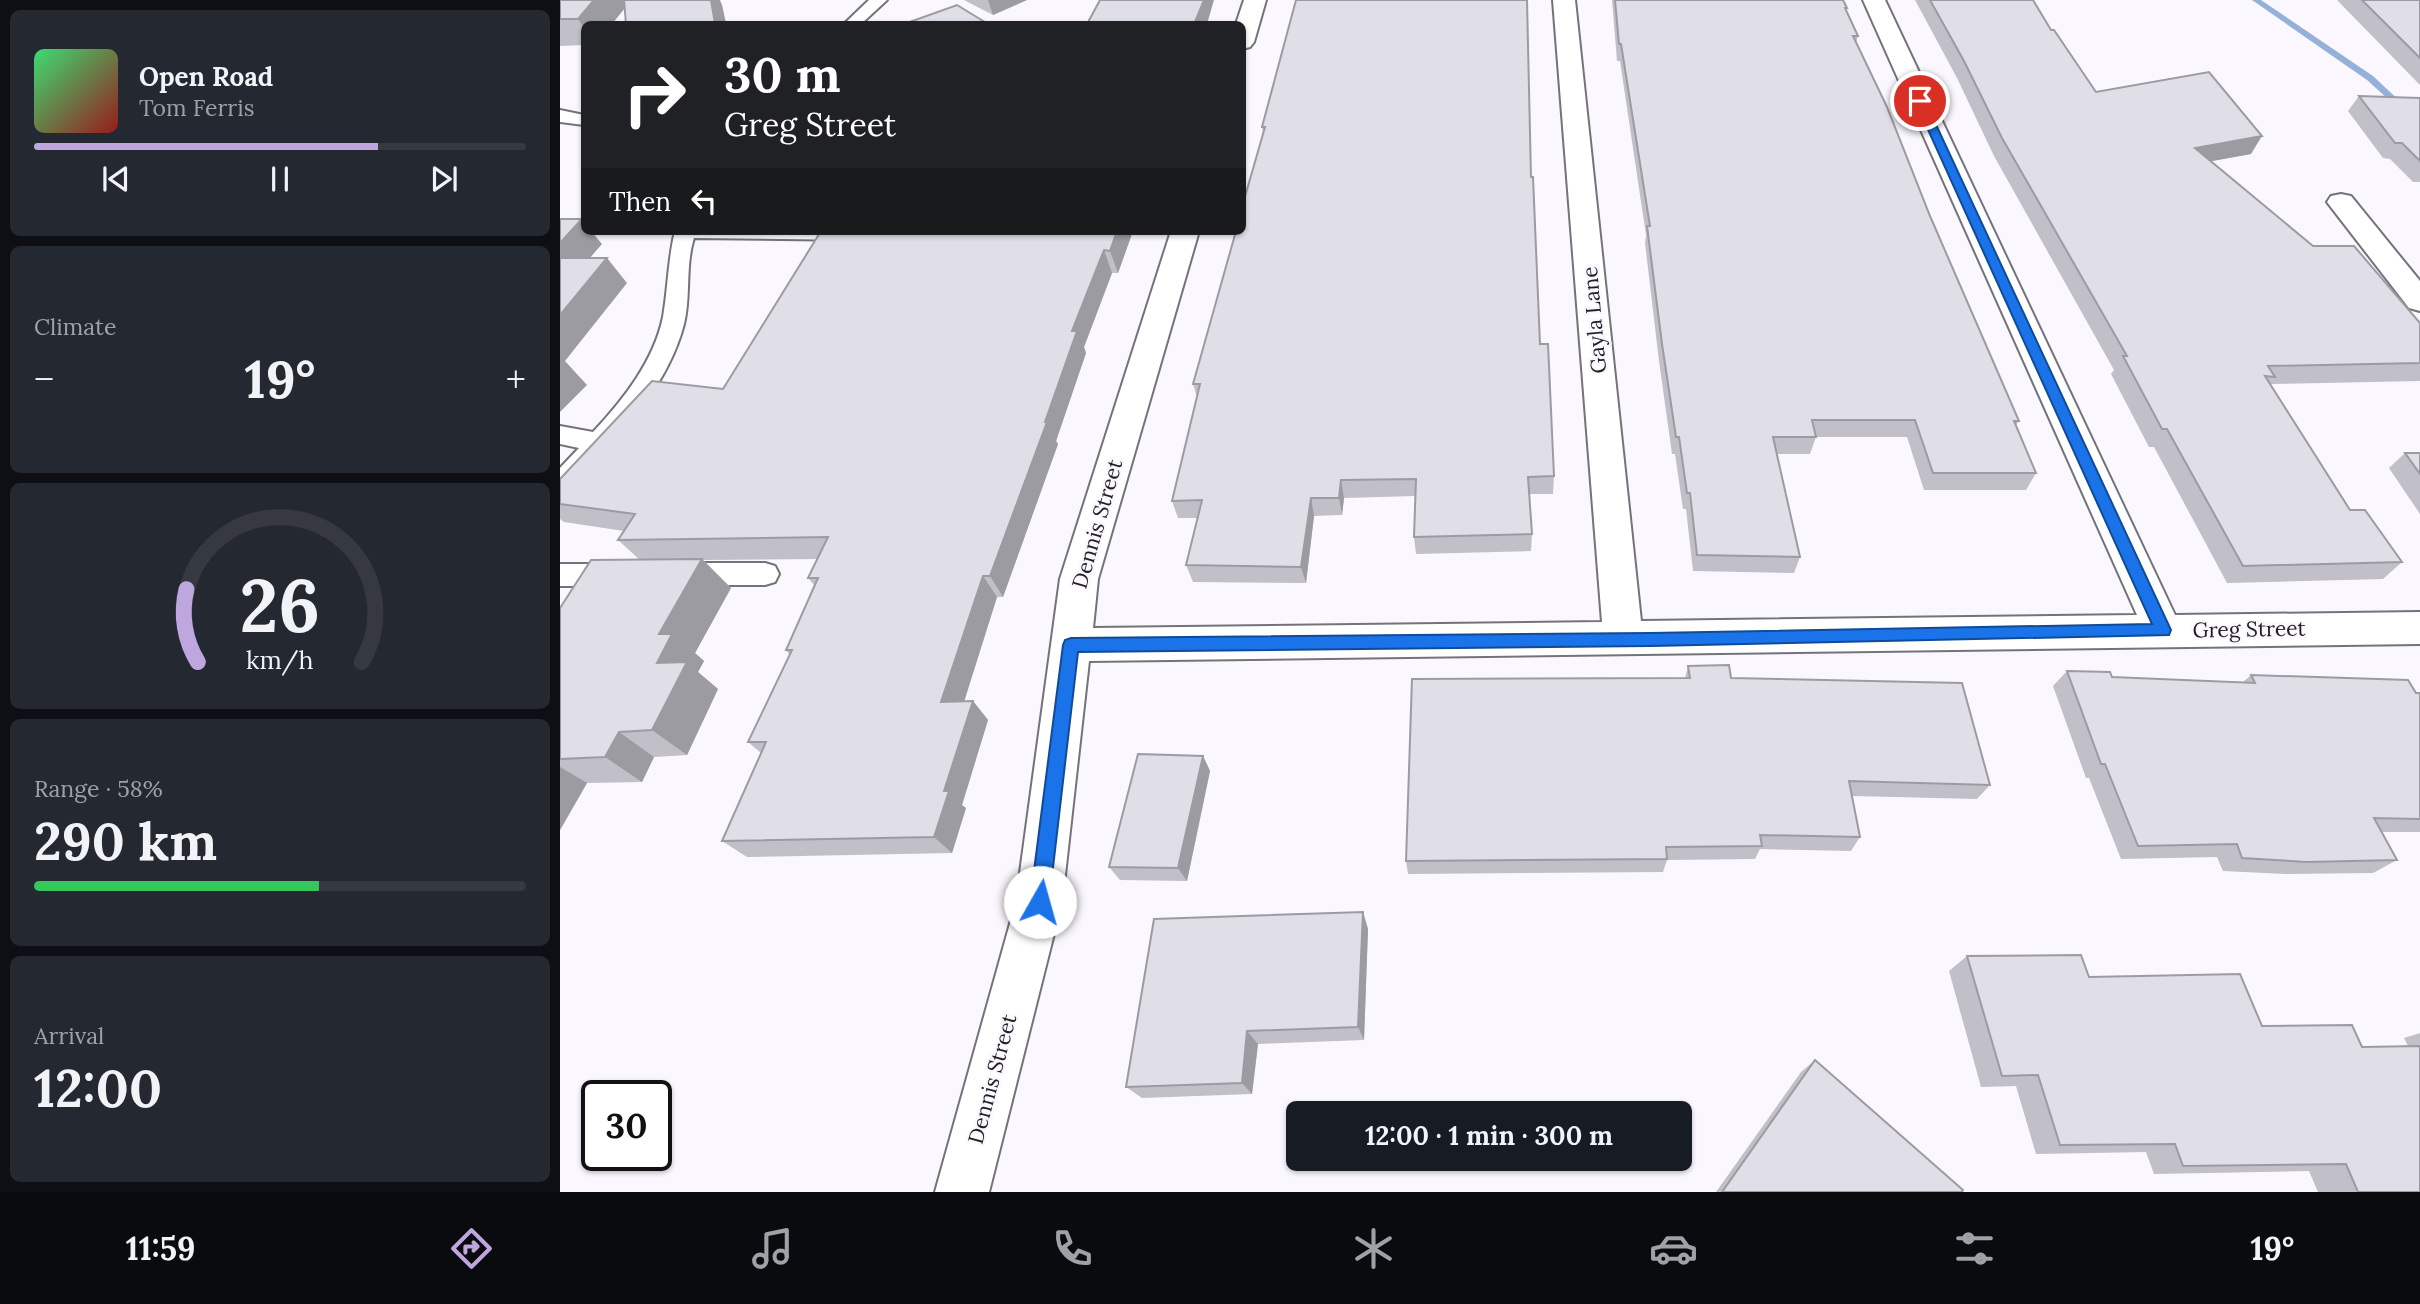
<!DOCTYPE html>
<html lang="en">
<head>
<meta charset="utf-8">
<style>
  body { margin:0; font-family:Lora,serif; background:#242831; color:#f1f3f6; height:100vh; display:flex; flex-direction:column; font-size:26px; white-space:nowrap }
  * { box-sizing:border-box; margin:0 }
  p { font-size:23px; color:#9ea1a6 }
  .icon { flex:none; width:38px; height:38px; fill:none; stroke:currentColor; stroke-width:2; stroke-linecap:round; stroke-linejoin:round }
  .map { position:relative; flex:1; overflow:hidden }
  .details { display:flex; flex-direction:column; gap:10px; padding:10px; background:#0d0f14; width:560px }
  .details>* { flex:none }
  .guide { position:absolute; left:21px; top:21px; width:665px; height:214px; border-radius:10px; box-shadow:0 2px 5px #0004; background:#202124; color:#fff; overflow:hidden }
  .speed { position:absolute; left:21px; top:1080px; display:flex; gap:14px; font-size:35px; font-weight:700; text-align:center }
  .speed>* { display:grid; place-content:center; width:91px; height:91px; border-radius:50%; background:#171b24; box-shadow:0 2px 5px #0004; line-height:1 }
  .speed .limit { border:4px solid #111; border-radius:10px; background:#fff; color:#111 }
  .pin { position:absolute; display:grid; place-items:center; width:60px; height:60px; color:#fff; margin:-30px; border:4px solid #fff; border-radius:50%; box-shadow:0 2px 7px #0007 }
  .me { position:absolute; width:77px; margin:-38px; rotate:7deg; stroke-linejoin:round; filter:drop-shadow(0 0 5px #0008) }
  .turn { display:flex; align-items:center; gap:24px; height:147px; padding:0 28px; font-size:32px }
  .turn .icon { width:91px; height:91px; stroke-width:2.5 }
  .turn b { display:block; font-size:49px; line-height:60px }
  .then { display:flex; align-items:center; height:66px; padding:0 28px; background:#0003; gap:14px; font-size:26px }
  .big { font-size:52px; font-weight:800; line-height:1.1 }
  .details .widget { flex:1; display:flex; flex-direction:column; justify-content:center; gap:10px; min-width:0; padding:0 24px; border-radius:10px; background:#242831 }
  .details .dial { align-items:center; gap:0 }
  .dial svg { height:182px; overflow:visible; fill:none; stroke:#363941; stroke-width:7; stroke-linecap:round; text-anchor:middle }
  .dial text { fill:#f1f3f6; stroke:none }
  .song { display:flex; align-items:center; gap:21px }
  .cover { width:84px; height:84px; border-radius:10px; background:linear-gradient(135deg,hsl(140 70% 55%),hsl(0 70% 35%)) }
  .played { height:7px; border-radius:4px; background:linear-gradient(90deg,#bea6de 70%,#363941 70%) }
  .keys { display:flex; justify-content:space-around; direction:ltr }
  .heat { display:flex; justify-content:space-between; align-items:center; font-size:38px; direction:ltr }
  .charge { height:10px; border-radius:5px; background:linear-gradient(90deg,#34c759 58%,#363941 0) }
  .trip { position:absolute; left:726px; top:1101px; width:406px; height:70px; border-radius:10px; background:#171b24; box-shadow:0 2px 5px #0004; font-weight:800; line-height:70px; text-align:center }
  .menu { display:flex; height:112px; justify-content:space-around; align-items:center; background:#090b0e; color:#9ea1a6 }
  .menu .icon { width:49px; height:49px }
  .menu .on { color:#bea6de }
  .menu b { font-size:32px; color:#f1f3f6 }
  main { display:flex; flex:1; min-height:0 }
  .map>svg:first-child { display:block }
</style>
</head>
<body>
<main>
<section class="details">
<div class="widget">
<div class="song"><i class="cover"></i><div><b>Open Road</b><p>Tom Ferris</p></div></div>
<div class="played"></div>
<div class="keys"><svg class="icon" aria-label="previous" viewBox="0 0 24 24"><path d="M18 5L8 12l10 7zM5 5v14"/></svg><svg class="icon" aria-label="pause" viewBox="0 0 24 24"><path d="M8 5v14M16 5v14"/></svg><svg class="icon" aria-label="next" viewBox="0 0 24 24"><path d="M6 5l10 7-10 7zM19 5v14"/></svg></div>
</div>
<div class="widget"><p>Climate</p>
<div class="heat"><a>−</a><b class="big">19°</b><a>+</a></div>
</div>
<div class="widget dial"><svg viewBox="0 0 100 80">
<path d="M14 69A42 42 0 1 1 86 69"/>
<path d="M14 69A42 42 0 0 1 9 37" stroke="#bea6de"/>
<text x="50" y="56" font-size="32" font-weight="700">26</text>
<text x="50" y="72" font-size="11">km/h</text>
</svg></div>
<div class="widget"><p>Range · 58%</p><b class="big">290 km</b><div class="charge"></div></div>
<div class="widget"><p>Arrival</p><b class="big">12:00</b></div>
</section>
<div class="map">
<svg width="1860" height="1192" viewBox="0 0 1860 1192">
  <rect width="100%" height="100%" fill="#faf8fe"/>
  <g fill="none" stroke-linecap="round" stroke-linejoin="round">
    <path fill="#96b1d8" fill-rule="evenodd" d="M1692,0H1701L1813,76L1860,120V128L1807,80Z"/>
    <g stroke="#74727b" stroke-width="4">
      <g id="lane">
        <path d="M309,0H327L301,24H284Z"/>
        <path d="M0,110L24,115V125L0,122Z"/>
        <path d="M115,231H306L308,234L305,238L298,240L134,238C125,266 131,296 124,324C107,390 53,443 9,492L0,495V468L19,448L0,444V426L33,432C63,400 94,361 103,317C108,288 108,259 115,231Z"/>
        <path d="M118,563H205L215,566L219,574L215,582L205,585H118L108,582L104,574L108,566Z"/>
        <path d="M0,564H60L70,567L74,575L70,583L60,586H0Z"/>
      </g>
    </g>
    <g stroke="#74727b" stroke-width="4">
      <g id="street">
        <path d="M684,0H706L694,42L690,47L682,49V24H676Z"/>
        <path d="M993,0H1015L1081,621L1577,615L1303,0H1325L1615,615L1860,612V644L529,661L502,902L429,1192H375L456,902L500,579L611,231H639L538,579L533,628L1042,622Z"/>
        <path d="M1781,194L1791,196L1860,281V311L1849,308L1767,202L1771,196Z"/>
      </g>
    </g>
    <use href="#lane" fill="#fff" fill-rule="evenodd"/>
    <use href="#street" fill="#fff" fill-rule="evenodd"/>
  </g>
  <g fill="#c1bfc7">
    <path d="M0,0L162,5L166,24H66L65,8L52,24H24V45L0,46Z"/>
    <path d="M404,0H467L433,15Z"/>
    <path d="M1052,0H1283L1287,8L1286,11L1298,36L1296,43L1459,421L1456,425L1476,473L1466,490H1364L1347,437H1256L1250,454H1217L1240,557L1234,573L1133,571L1126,509H1123L1115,454H1112L1099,361L1085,243L1086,235L1060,61H1057Z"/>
    <path d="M1355,0H1473L1491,30L1536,92L1691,154L1651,161L1753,246L1860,323V381L1710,384L1790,510L1842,562L1823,579L1667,583L1594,447H1589L1551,374L1554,370L1434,156L1397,78Z"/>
    <path d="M1777,0H1860V85Z"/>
    <path d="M1799,96L1860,98V182H1853L1830,159L1823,158L1788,111Z"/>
    <path d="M702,127L971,177L980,344L994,476L993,494H969L972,534L971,551L856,554L854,537L855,496L784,498L782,515L754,516L746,583L633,582L626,565L638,518H618L612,501L637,397L633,384L703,133Z"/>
    <path d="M573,231L558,273H552L524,347L526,353L496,441L498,444L443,597H437L404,701H413L428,720L402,805L406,808L392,853L187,857L162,841L201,753L188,742L230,655L226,650L255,586L248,578L257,559L143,560L171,588L135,653L144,661L138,672L158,689L127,755L94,757L82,782L27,783L0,830V608L80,560L58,540L64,531L4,522L0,519V479L163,389Z"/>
    <path d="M1845,453H1860V514L1829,468Z"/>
    <path d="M1128,666L1171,678L1430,785L1417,799L1292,796L1300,837L1291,851L1200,849L1195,859L1107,860L1103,872L848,874L846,861L1125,678Z"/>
    <path d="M1507,671L1552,677L1683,682L1691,675L1860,693V832H1821L1837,860L1813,873L1726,874L1663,871L1657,857L1561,859L1529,778H1526L1493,686Z"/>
    <path d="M643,756L650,771L627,881L560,880L549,867Z"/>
    <path d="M803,912L808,929L804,1040L698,1044L692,1094L582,1098L566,1087Z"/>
    <path d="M1407,956L1529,977L1702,1026L1802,1047L1848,1046L1844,1038L1860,1033V1192H1758L1749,1171L1594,1174L1586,1152L1476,1154L1456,1086L1421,1087L1389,971Z"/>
    <path d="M1255,1060L1402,1192H1156L1241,1072Z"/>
  </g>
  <g fill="#9d9ba2">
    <path d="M34,0H71L52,24H24V28L18,19Z"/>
    <path d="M151,0H160L162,5L166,24H155Z"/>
    <path d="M428,0H467L433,15Z"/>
    <path d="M644,0H654L647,24H635V22Z"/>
    <path d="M1702,136L1691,154L1625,166L1635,148Z"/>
    <path d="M22,219L24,223V231H31L42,244L8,283L0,274V243Z"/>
    <path d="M557,231H573L558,273L550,251Z"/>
    <path d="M544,250L552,273L524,347L526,353L496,441L498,444L443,597L430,576L485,422L512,331Z"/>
    <path d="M47,258L67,283L5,361L27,385L0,412V315Z"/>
    <path d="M781,480L784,498L782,515L779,498Z"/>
    <path d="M751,498L754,516L746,583L741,567Z"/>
    <path d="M142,559L171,588L135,653L144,661L138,672L158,689L127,755L92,730L99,634Z"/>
    <path d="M423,576L437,597L398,721L381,702Z"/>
    <path d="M413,701L428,720L402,805L406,808L392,853L374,837L384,791Z"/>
    <path d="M59,732L94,757L82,782L45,757Z"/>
    <path d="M643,756L650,771L627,881L618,868Z"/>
    <path d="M0,767L27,783L0,830Z"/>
    <path d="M803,912L808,929L804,1040L798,1027Z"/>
    <path d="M687,1031L698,1044L692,1094L682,1083Z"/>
  </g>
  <g fill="#e0dee7" stroke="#9d9ba2" stroke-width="2">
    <path d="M0,0H34L18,19H0Z"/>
    <path d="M64,0H151L155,24H66Z"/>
    <path d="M540,0H644L635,22H632L630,24H527Z"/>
    <path d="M736,0H967L971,177H973L980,344H988L994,476L968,477L972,534L854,537L856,479L781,480L779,498H751L741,567L626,565L642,500L612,501L640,384H633L676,231H682V207L705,127H702Z"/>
    <path d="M1055,0H1283L1287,8H1285L1298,36H1293L1327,107L1370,216L1459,421H1454L1476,473H1373L1355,420H1252L1256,437H1213L1240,557L1137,555L1130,493H1127L1119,437H1116L1102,344L1087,226H1090L1061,44H1059Z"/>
    <path d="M1370,0H1473L1491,30H1494L1536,92L1649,72L1702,136L1635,148L1753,246H1794L1860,323V363L1708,366L1715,377L1705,376L1790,510H1805L1842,562L1683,566L1607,429H1602L1563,356H1567L1442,138L1404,61Z"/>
    <path d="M1802,0H1860V58Z"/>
    <path d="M397,5L428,24H344Z"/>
    <path d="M1799,96L1860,98V161L1842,143H1835Z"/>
    <path d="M0,219H22L0,243Z"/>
    <path d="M261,231H557L550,251L544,250L512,331H517L485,422H487L430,576H423L381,702L413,701L384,791H389L374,837L162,841L206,742H188L232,650H226L258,578H248L268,537L58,540L75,514L0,504V479L92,381L163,389Z"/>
    <path d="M0,258H47L0,315Z"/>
    <path d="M1845,453H1860V474Z"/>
    <path d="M142,559L99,634H112L97,663L127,662L92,730L59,732L45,757L0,759V608L31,560Z"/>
    <path d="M1169,665L1171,678L1402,683L1430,785L1289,781L1300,837L1200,835L1202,846L1106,847L1107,859L846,861L852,679L1130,678L1128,666Z"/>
    <path d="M1507,671L1550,672L1552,677L1695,683L1691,675L1848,680L1856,693H1860V819L1814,818L1837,860L1747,862L1682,858L1677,844L1578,846L1545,764H1541Z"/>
    <path d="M578,754L643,756L618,868L549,867Z"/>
    <path d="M803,912L798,1027L687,1031L682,1083L566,1087L594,919Z"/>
    <path d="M1521,955L1529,977L1680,974L1702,1026L1792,1025L1802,1047L1860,1046V1192H1798L1786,1164L1623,1166L1615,1144L1500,1145L1478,1075L1442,1076L1407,956Z"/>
    <path d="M1255,1060L1403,1190L1402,1192H1162Z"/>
  </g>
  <path fill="#1a73e8" stroke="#114b97" stroke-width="2" d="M1360,98L1365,101L1611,630L1609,635L1090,646L518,652L489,902L486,909L480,912L473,909L470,902L503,645L505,640L511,638L1090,633L1592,624L1355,101Z"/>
  <g text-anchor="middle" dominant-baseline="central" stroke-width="5" stroke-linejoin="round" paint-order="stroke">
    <g font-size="21" fill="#1f1e21" stroke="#faf8fe">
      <text transform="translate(1034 320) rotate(-95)">Gayla Lane</text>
      <text transform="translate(537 524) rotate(-74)">Dennis Street</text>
      <text transform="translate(1689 629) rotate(-1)">Greg Street</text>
      <text transform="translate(432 1079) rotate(-75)">Dennis Street</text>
    </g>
  </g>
</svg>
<div class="speed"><div class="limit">30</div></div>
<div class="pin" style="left:1360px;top:101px;background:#d93025"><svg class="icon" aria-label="arrive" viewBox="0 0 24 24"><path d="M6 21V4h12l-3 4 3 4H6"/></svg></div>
<svg class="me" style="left:480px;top:902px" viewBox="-20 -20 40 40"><circle r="19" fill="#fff"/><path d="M0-13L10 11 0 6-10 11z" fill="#1a73e8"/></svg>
<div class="trip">12:00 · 1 min · 300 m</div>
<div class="guide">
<div class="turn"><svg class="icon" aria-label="right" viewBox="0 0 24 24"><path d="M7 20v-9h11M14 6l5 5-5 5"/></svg><div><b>30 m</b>Greg Street</div></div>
<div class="then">Then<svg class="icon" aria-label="left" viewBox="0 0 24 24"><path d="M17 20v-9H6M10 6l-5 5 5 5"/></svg></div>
</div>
</div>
</main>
<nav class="menu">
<b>11:59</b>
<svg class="icon on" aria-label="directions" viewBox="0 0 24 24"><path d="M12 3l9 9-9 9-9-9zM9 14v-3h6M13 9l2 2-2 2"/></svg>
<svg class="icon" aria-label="music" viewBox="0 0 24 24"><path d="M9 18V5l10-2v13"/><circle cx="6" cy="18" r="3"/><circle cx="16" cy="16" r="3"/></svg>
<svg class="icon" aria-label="phone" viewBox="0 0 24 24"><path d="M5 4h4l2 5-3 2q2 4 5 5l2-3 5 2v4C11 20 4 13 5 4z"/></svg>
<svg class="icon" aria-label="climate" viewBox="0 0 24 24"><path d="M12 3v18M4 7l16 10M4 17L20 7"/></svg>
<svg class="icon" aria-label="car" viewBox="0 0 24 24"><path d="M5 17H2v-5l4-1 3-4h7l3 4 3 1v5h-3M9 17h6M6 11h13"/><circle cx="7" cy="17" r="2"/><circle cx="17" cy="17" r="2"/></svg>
<svg class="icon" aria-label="filters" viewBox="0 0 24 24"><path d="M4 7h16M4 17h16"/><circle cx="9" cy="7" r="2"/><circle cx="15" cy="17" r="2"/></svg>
<b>19°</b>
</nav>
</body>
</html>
